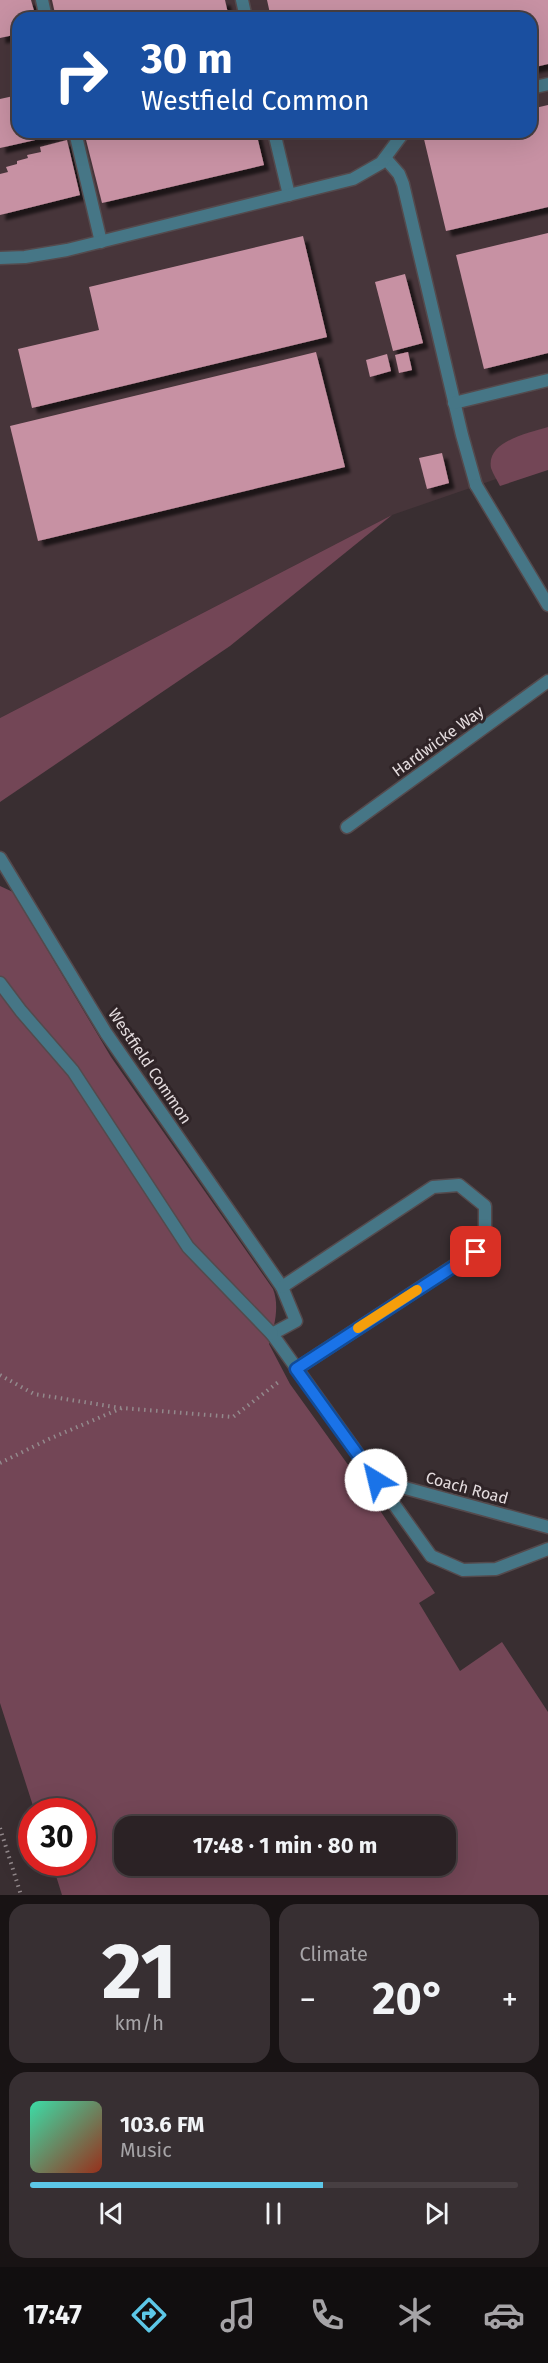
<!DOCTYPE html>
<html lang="en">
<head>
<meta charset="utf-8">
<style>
  body { margin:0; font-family:"Fira Sans",sans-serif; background:#372f32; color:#f1f3f6; height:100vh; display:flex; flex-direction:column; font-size:22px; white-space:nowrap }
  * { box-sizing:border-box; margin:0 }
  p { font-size:20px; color:#a6a4a7 }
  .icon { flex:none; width:33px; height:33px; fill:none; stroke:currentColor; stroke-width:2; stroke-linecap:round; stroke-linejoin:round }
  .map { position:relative; height:1895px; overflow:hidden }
  .details { display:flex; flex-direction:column; gap:9px; padding:9px; background:#181314; flex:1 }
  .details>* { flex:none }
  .guide { position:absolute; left:12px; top:12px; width:525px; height:126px; border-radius:18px; box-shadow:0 6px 24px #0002,0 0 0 2px #473f42; background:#1a4fa0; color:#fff; overflow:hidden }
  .speed { position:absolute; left:18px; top:1798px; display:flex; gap:12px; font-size:30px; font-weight:700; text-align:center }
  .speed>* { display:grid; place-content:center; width:78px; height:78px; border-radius:50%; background:#2b2225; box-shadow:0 6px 24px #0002,0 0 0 2px #473f42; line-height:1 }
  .speed .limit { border:9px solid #d22; background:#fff; color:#111 }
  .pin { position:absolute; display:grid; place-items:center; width:51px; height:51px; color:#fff; margin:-26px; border-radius:12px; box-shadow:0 3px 9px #0006 }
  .me { position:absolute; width:66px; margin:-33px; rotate:324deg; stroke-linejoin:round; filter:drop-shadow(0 0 4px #0008) }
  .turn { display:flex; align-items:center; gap:21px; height:126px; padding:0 30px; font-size:27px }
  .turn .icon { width:78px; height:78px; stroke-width:2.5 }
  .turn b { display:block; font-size:42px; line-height:51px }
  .big { font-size:45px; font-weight:700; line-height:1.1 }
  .details .card { flex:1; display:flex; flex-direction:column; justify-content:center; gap:9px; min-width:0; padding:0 21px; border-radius:18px; background:#372f32 }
  .details .dial { align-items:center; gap:0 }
  .dial b { font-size:78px; line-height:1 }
  .song { display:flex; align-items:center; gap:18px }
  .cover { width:72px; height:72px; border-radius:9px; background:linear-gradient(135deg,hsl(160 70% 55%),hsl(10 70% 35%)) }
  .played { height:6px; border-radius:3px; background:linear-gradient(90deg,#5cc7e7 60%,#473f42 60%) }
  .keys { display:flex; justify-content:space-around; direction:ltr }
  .heat { display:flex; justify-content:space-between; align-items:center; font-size:33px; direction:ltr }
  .details .tiles { flex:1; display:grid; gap:9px; grid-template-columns:1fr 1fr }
  .card:last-child { grid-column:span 2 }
  .trip { position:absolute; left:114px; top:1816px; width:342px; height:60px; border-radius:18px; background:#2b2225; box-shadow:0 6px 24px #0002,0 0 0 2px #473f42; font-weight:700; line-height:60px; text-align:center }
  .tabs { display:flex; height:96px; justify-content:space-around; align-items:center; background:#110e0f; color:#a6a4a7 }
  .tabs .icon { width:42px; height:42px }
  .tabs .current { color:#5cc7e7 }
  .tabs b { font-size:27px; color:#f1f3f6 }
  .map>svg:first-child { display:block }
</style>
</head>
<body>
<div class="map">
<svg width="548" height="1895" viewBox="0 0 548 1895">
  <defs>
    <filter id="shadow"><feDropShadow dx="5.5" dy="5.5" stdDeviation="1.5" flood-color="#0009"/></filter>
  </defs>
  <rect width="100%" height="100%" fill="#392e31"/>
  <path fill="#47353a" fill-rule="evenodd" d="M0,0H548V461L392,515L0,718ZM18,18H531V132H18Z"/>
  <g fill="#734656" fill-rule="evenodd">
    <path d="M548,427V470L500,486C497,480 493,474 491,468C486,441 529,433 548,427Z"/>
    <path d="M392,515L230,646L0,802V718Z"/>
    <path d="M0,886L13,892L111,1057L273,1289C280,1306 274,1328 269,1344L290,1384L369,1494L435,1593L419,1603L460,1671L502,1642L548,1712V1895H62L52,1863H82V1812H35L0,1703ZM124,1827H446V1866H124Z"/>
  </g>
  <g fill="#c791a3" filter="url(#shadow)">
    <path d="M0,0H31L36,18H18V34L0,38Z"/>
    <path d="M52,0H225L229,18H56Z"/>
    <path d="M267,0H548V64L531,68V18H271Z"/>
    <path d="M18,95V132L66,133L0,148V99Z"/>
    <path d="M548,105V207L446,231L423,135L435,132H531V109Z"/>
    <path d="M84,132H256L264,165L102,203Z"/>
    <path d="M67,140L80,195L0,215V174L8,172L6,167L17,164V161L28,158L27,155L41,152L40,147Z"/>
    <path d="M548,233V353L484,369L456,255Z"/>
    <path d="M303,236L327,337L32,408L18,349L99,330L89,287Z"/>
    <path d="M405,274L423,343L393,351L375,282Z"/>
    <path d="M316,352L345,467L38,541L10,426Z"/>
    <path d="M408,352L412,370L399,373L395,355Z"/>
    <path d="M387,354L391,371L370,377L366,360Z"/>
    <path d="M442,453L449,483L427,489L419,458Z"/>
  </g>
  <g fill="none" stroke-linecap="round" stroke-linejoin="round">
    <g stroke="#544a4d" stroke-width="15">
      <g id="lane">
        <path d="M42,0L46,18"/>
        <path d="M242,0L246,18"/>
        <path d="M531,88L548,84"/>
        <path d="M75,132L101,242"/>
        <path d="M274,132L289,195"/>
        <path d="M385,158L399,174L403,184L462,435L476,485"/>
        <path d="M0,258L25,257L67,250L353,179L381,163L404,132"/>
        <path d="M454,403L548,380"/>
      </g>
    </g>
    <g stroke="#544a4d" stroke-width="15">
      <g id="street">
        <path d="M476,485L548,605"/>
        <path d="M347,827L548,681"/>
        <path d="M0,858L106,1033L282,1287L296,1321L272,1334L431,1556L463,1570L496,1569L548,1549"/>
        <path d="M0,983L21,1011L73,1071L188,1247L272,1334"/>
        <path d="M282,1287L433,1187L459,1185L485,1206V1233L475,1252L296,1369"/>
        <path d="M376,1480L548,1527"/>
      </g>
    </g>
    <g stroke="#93898c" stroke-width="4" stroke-dasharray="1.5 4.5" stroke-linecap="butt">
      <path d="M0,1375L34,1394L121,1408"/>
      <path d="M0,1463L49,1439L122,1408L233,1417L281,1380"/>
      <path d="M0,1828L21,1895"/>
    </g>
    <use href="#lane" stroke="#467686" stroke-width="12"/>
    <use href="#street" stroke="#467686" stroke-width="12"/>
  </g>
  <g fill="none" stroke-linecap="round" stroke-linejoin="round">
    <g stroke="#114b97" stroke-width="15">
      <path id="route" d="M376,1480L296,1369L476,1252"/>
    </g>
    <use href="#route" stroke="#1a73e8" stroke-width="10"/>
    <path stroke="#f59e0b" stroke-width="10" d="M358,1328L417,1290"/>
  </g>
  <g text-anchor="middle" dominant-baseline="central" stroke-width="6" stroke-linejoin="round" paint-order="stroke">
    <g font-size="16" fill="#e4dcde" stroke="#2f2427">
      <text transform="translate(438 741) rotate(-36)">Hardwicke Way</text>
      <text transform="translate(150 1066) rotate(56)">Westfield Common</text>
      <text transform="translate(467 1488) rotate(15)">Coach Road</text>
    </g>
  </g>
</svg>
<div class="speed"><div class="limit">30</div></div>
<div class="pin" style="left:476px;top:1252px;background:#d93025"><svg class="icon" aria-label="arrive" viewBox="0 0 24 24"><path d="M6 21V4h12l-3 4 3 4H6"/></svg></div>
<svg class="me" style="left:376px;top:1480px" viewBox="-20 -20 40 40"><circle r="19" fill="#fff"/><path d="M0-13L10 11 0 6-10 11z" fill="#1a73e8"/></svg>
<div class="trip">17:48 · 1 min · 80 m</div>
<div class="guide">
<div class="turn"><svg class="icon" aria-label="right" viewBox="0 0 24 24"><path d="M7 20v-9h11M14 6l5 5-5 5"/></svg><div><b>30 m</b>Westfield Common</div></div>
</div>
</div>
<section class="details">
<div class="tiles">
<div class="card dial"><b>21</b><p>km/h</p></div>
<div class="card"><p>Climate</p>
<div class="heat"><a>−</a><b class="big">20°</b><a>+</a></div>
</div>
<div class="card">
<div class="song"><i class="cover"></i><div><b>103.6 FM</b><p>Music</p></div></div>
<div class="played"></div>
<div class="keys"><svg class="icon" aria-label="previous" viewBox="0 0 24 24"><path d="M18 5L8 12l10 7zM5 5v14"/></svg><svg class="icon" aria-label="pause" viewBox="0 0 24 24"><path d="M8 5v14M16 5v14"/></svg><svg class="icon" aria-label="next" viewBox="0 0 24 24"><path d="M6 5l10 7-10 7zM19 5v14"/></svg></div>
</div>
</div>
</section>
<nav class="tabs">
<b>17:47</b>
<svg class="icon current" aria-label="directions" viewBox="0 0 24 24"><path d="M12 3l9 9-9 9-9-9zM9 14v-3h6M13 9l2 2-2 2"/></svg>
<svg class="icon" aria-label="music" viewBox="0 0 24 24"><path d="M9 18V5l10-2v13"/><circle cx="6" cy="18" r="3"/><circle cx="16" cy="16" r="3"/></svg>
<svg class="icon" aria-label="phone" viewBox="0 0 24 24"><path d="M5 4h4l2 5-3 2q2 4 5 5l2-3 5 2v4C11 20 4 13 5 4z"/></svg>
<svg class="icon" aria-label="climate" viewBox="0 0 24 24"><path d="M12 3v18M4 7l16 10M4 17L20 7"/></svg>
<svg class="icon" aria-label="car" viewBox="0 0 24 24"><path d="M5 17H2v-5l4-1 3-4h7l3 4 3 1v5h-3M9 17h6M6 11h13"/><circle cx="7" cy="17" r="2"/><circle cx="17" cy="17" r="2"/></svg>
</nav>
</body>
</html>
